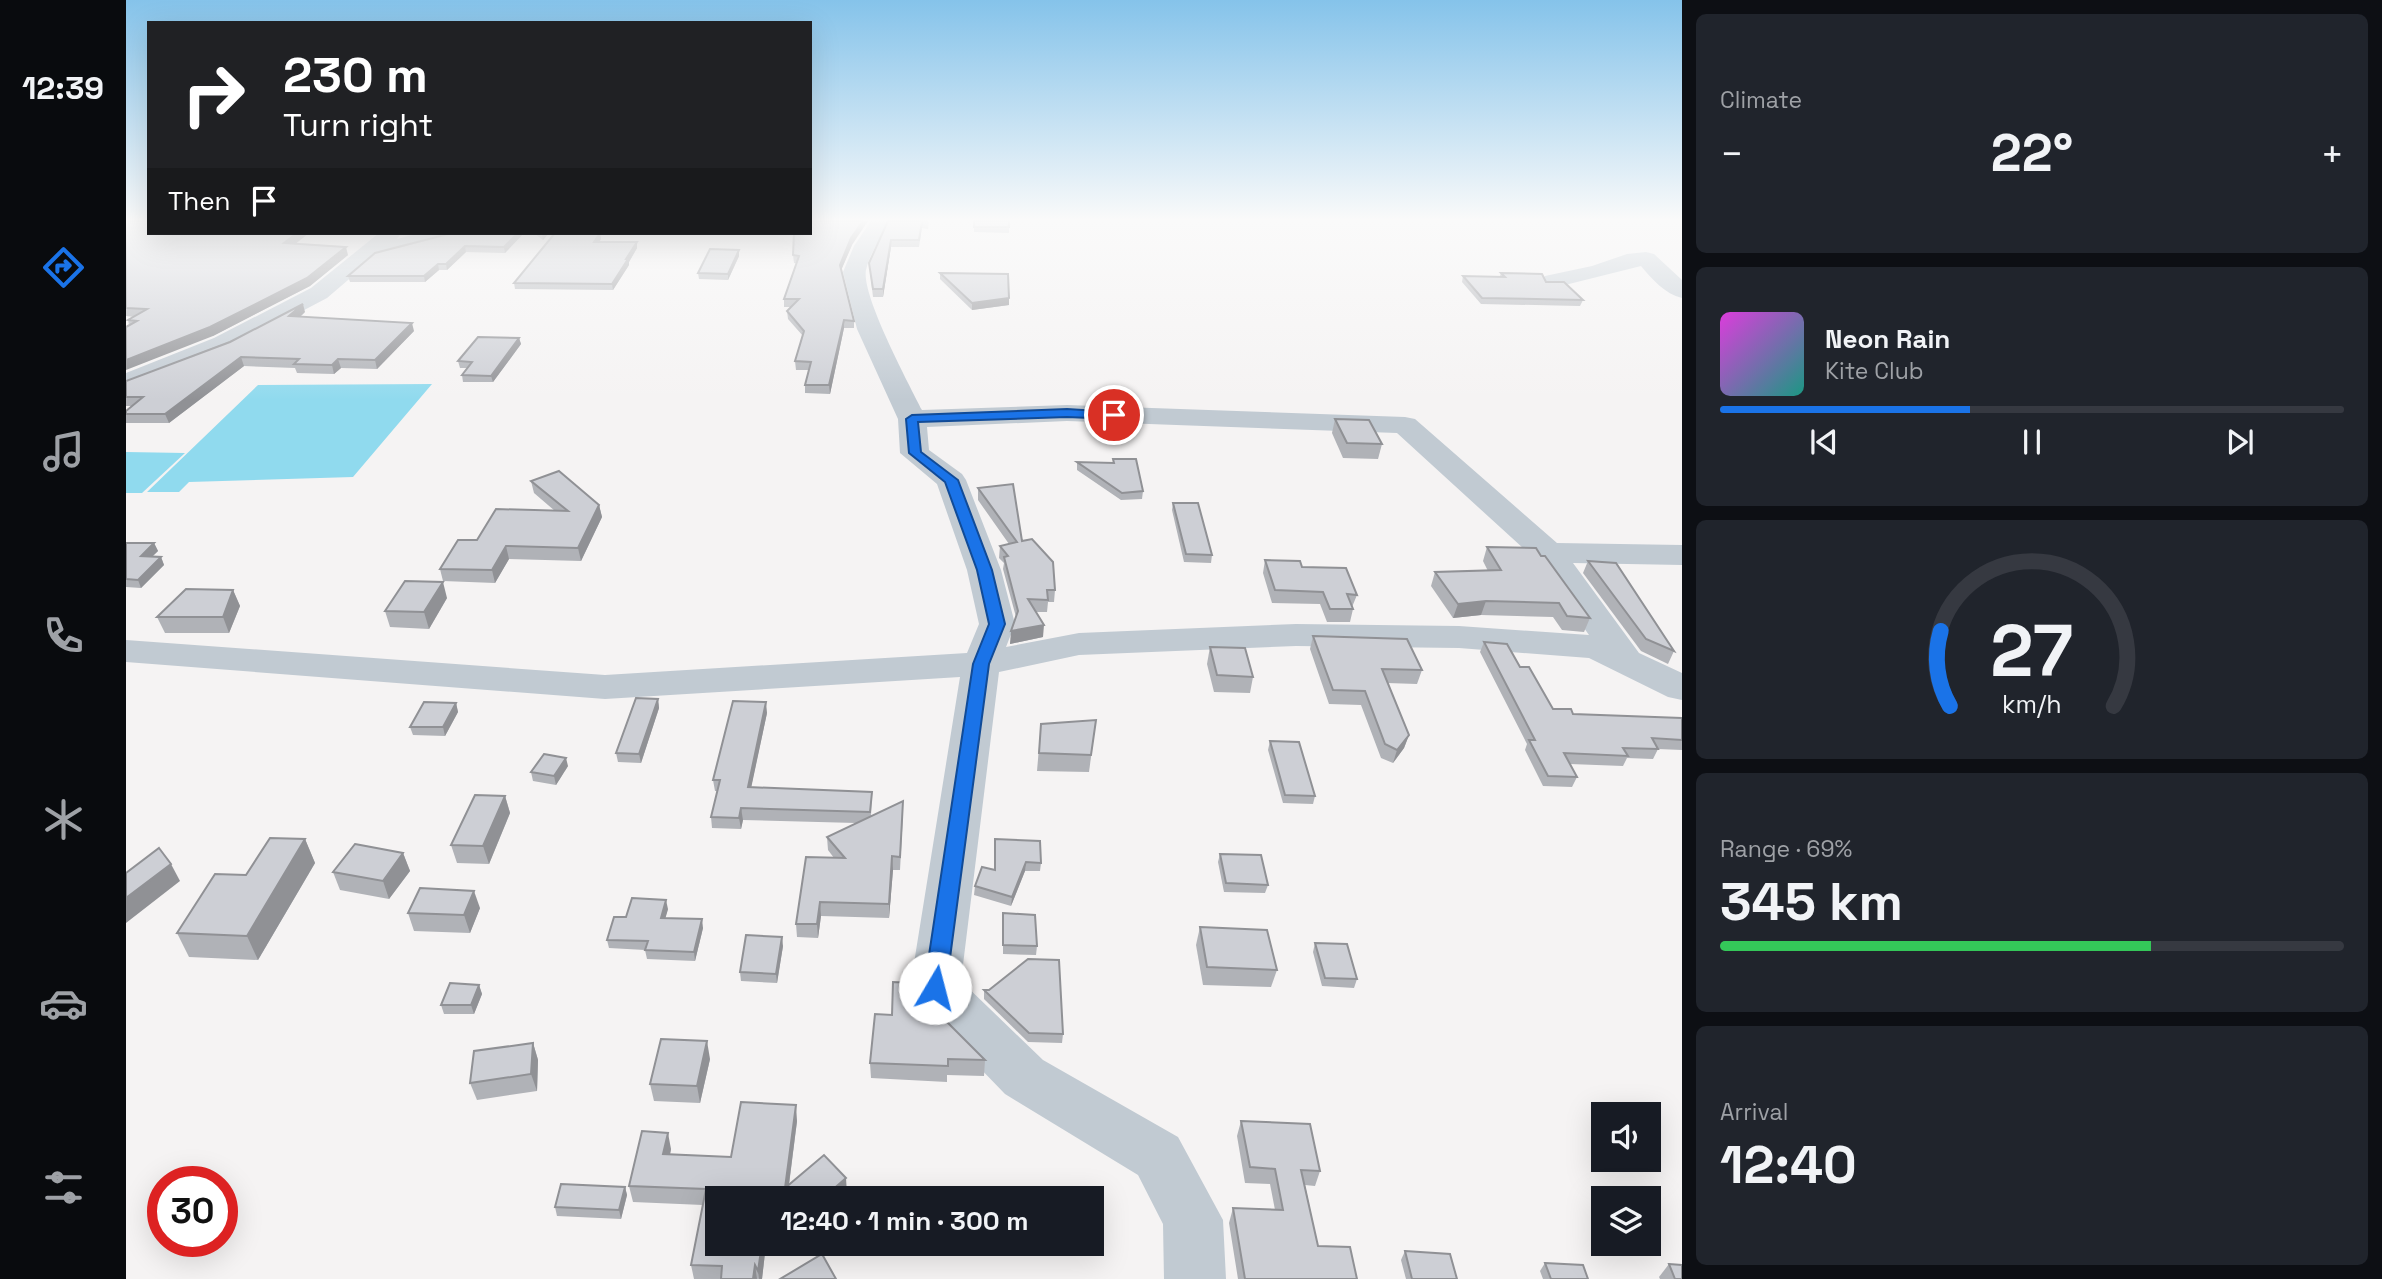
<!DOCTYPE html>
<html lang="en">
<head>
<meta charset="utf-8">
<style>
  body { margin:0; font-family:"Space Grotesk",sans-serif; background:#20242c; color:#f1f3f6; height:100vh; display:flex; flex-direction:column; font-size:26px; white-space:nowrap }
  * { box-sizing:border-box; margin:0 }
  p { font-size:23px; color:#9ea1a6 }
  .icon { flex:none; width:38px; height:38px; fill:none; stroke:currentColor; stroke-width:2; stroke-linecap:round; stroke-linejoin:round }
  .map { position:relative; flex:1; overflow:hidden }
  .sheet { display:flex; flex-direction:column; gap:14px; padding:14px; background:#0d0f14; width:700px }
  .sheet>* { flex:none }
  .banner { position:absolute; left:21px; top:21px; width:665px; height:214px; border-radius:0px; box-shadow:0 7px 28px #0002; background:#202124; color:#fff; overflow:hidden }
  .controls { position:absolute; left:1465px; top:1102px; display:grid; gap:14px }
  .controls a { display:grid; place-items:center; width:70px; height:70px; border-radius:0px; background:#171b24; box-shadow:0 7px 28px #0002; font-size:35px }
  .speed { position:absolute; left:21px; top:1166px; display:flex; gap:14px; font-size:35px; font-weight:700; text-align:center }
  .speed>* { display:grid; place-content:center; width:91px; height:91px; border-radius:50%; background:#171b24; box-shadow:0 7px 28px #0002; line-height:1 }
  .speed .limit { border:10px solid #d22; background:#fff; color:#111 }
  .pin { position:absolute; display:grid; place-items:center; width:60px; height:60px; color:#fff; margin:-30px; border:4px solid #fff; border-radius:50%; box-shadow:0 2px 7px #0007 }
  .me { position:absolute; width:77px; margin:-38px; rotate:8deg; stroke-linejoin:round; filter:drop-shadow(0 0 5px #0008) }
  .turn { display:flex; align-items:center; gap:24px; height:147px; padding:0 21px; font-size:32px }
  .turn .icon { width:91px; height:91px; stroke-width:2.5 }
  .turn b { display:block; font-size:49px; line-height:60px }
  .then { display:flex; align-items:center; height:66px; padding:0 21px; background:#0003; gap:14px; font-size:26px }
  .big { font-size:52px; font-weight:700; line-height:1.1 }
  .sheet .widget { flex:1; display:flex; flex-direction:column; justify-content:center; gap:10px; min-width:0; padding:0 24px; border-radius:10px; background:#20242c }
  .sheet .dial { align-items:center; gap:0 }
  .dial svg { height:182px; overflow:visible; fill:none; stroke:#363941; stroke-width:7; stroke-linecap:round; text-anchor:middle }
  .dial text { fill:#f1f3f6; stroke:none }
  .song { display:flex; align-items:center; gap:21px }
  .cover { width:84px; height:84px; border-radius:10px; background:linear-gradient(135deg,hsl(300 70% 55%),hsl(170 70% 35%)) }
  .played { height:7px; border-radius:4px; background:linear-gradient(90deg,#1a73e8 40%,#363941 40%) }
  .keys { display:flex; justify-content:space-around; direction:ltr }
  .heat { display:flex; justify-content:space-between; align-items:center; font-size:38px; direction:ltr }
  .charge { height:10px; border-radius:5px; background:linear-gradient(90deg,#34c759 69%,#363941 0) }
  .trip { position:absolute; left:579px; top:1186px; width:399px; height:70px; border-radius:0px; background:#171b24; box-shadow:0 7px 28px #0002; font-weight:700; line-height:70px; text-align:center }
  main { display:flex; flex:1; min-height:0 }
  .menu { display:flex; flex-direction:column; width:126px; justify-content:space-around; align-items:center; background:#090b0e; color:#9ea1a6 }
  .menu .icon { width:49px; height:49px }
  .menu .selected { color:#1a73e8 }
  .menu b { font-size:32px; color:#f1f3f6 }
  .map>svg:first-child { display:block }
</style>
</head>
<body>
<main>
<nav class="menu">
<b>12:39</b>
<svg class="icon selected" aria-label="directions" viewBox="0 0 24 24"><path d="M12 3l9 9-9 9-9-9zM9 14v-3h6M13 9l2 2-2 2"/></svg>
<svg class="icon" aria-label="music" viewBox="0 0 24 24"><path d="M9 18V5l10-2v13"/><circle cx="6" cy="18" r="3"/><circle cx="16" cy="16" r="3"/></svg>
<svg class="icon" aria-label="phone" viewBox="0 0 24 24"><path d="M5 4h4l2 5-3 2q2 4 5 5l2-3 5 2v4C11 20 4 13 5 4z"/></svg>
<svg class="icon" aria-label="climate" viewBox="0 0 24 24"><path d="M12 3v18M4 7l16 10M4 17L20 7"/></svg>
<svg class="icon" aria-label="car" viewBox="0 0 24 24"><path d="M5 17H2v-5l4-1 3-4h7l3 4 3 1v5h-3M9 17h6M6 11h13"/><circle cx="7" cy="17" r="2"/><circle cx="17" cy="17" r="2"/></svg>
<svg class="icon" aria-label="filters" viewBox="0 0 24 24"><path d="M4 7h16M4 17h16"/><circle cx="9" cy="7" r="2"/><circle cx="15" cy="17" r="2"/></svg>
</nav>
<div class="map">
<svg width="1556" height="1279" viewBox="0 0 1556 1279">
  <rect width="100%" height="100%" fill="#f5f3f3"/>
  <g fill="#90daee">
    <path d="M306,384L227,477L63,482L53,492H21L132,385Z"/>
    <path d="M0,452L59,453L16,493H0Z"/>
  </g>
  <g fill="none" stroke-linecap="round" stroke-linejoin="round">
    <g fill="#c1cad2" fill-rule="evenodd">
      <path d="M745,221H765C756,236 744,252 740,270C735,295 783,384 796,410L941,405L1279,417L1289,419L1431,543L1556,545V565L1447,563L1513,653L1556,673V700L1542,697L1463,658L1333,648L1170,646L953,655L873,672L835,981L917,1060L1052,1137L1097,1220L1100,1279H1038L1037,1224L1012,1175L879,1094L791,1003L784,988L834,677L479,699L0,662V640L479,675L841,653L853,624L841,570L811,484L774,453L772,419L731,329L717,272L728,246ZM941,421L1271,433L1410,560L1463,635L1333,626L1170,624L953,633L880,647L889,624L875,570L840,480L836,474L803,450L801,427Z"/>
      <path d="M253,233H275L271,239L294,233H328L325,237L249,257L201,298L106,348L0,390V373L88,338L185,288Z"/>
      <path d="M1520,252L1528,254L1556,280V298C1539,294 1526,279 1515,266L1427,288L1419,286L1416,281L1419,276L1466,266L1501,254Z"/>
    </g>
  </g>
  <g fill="#b0b2b7">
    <path d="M0,221L183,233L169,244L222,255L184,286L87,336L3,325L2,320L8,317L0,316Z"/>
    <path d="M762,221H803L802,229L796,228L793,247H765L757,297H747L743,263Z"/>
    <path d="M848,221H883V233L848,232Z"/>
    <path d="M398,233L379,253L340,252L321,270H313L299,282H224L222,276L249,253Z"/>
    <path d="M408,233H423L417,240Z"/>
    <path d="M475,239L473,242L511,248L503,262V265L487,290L389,289L388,283Z"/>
    <path d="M726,245L715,270L728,321V328H718L704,394L679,393V385L683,370H670L669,361L677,336L662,319L661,311L665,307H658V299L670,263H668L667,255Z"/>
    <path d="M613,250V256L602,280L573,279L572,273Z"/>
    <path d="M814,273L883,298V305L846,310L814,279Z"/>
    <path d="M1375,273L1420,282L1457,300L1454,306L1355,304L1336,282L1337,276H1374Z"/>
    <path d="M179,312L174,317L288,331L251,369L215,368L208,374L171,373L169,368L118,366L43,423H0V411L6,406H0V381Z"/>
    <path d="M393,338L395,344L367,382H337L336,375L341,368H334L332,361Z"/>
    <path d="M1209,419L1256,444L1252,459L1217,458L1206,433Z"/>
    <path d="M987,459L1017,491L1016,499L995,500L951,470V462L987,463Z"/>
    <path d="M405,481L473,505L476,517L455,561L383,559L369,583L317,581L314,569L351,540L429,511L408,493Z"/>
    <path d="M852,488L896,541L929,590L928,602H922L921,612H910L917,637L884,644L890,617L877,569L878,563L873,558L874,546L883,544L852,500Z"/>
    <path d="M1047,503L1086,555L1085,563L1058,562L1046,510Z"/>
    <path d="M0,543H28L32,551L26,557H35L38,565L15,588L0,587Z"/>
    <path d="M1361,547L1415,556L1464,618L1458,632L1436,630L1427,617L1355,615L1327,618L1305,586L1309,572L1362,571L1357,561Z"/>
    <path d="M1139,560L1231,595L1226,607L1227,609L1224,622H1201L1194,604L1146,603L1137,573Z"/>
    <path d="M1462,561L1548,651L1542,664L1515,651L1457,573Z"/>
    <path d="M107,590L114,606L103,633H39L31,617Z"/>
    <path d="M321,598L303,629L264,627L259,611Z"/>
    <path d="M1187,636L1296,670L1291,684L1261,683L1283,735L1278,748L1267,763L1255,758L1235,705L1203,704L1184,649Z"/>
    <path d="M1358,642L1394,667L1427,709L1447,714L1556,718V750L1532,749L1527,759L1501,758L1497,766L1444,764L1451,777L1446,787L1417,786L1399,750L1401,744L1354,652Z"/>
    <path d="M1084,647L1127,677L1124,693L1088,692L1081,664Z"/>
    <path d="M532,699L533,708L515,763L492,762L490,753Z"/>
    <path d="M330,703L332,712L319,736L287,735L284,727Z"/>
    <path d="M641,713L625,787L746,792L745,816L777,814L774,870H767L763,918L695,916L692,938L671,937L670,924L708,858L702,850L701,837L730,823L617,820L615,829L586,828L585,817L591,791H589L587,780Z"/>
    <path d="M970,720L963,772L911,771L915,724Z"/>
    <path d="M1144,741L1189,796L1187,804L1157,803L1142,750Z"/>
    <path d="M442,766L430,785L407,781L405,772Z"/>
    <path d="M379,796L384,813L363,864L331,863L325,845Z"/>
    <path d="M179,839L189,863L132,960L63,957L51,933L120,875Z"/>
    <path d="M869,839L915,863L914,871H899L885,906L848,895L849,886L868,870Z"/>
    <path d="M277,853L284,871L263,899L214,890L207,872Z"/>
    <path d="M1094,854L1142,885L1139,893L1098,892L1092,862Z"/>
    <path d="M354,908L344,933L288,931L282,913Z"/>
    <path d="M542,909L539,918L577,928L569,961L521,959L519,950L483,948L481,940L500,917Z"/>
    <path d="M877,913L911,946L910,955L877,954Z"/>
    <path d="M1074,927L1151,970L1145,987L1077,985L1070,945Z"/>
    <path d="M1189,943L1231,979L1228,988L1196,986L1187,952Z"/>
    <path d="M657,946L651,983L615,981L614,972Z"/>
    <path d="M353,985L356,994L348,1014H318L315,1005Z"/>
    <path d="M858,990L937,1034L936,1043L902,1042L858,999Z"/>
    <path d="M801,1016L859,1060L858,1076L821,1075V1082L745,1078L744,1063Z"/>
    <path d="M407,1043L412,1060L411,1091L351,1100L344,1083Z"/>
    <path d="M584,1059L574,1103L528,1101L524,1084Z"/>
    <path d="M671,1121L663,1185L721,1194L716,1199H592L640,1244L636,1279H568L565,1265L577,1205L507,1202L503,1186L545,1149L544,1154L605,1157Z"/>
    <path d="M1115,1121L1194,1171L1189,1186L1179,1185L1192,1246L1231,1279H1112L1103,1223L1107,1208L1149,1210L1144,1184L1119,1183L1111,1136Z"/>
    <path d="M499,1187L501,1195L495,1219L431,1216L429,1207Z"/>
    <path d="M1279,1251L1331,1279H1280L1275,1260Z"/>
    <path d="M1419,1263L1462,1279H1417L1414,1271Z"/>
    <path d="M1543,1264L1556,1279H1534L1533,1277Z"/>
  </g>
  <g fill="#909195">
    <path d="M737,221H742L726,245L714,273V265L725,238Z"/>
    <path d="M171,233H183L160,251L158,243Z"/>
    <path d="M392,233H398L379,253L378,247Z"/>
    <path d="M417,233H423L417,240L416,234Z"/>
    <path d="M474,233L475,239L469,248L468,242Z"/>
    <path d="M765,240V247L757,297V289Z"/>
    <path d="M511,242V248L503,262V265L487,290L486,284L500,259Z"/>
    <path d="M339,246L340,252L321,270L320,264Z"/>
    <path d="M220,247L222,255L184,286L87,336L0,370V360Z"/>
    <path d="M613,250V256L602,280V274Z"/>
    <path d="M312,264L313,270L299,282L298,276Z"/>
    <path d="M883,298V305L846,310V303Z"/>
    <path d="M177,304L179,312L165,325L163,316Z"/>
    <path d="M718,320V328L704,394L703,385Z"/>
    <path d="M286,323L288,331L251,369L249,360Z"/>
    <path d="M393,338L395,344L367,382L365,376Z"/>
    <path d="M115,357L118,366L43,423L39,414Z"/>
    <path d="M212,359L215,368L208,374L206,365Z"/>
    <path d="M473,505L476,517L455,561L452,548Z"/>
    <path d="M28,543L32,551L18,564L15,556Z"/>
    <path d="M380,546L383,559L369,583L366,570Z"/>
    <path d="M35,557L38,565L15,588L12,580Z"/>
    <path d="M317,582L321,598L303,629L298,612Z"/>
    <path d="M107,590L114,606L103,633L97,617Z"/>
    <path d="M1360,601L1355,615L1327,618L1332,604Z"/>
    <path d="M918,625L917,637L884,644L885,631Z"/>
    <path d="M532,699L533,708L515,763L513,754Z"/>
    <path d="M640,702L641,713L623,798L622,787Z"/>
    <path d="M330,703L332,712L319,736L317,727Z"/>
    <path d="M1283,735L1278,748L1267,763L1271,750Z"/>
    <path d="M440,758L442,766L430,785L428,776Z"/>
    <path d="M379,796L384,813L363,864L357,846Z"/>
    <path d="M615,808L617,820L615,829L613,818Z"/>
    <path d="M179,839L189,863L132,960L121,936Z"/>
    <path d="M277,853L284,871L263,899L257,881Z"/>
    <path d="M766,856L767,870L763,918V904Z"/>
    <path d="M900,862L899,871L885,906L886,897Z"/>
    <path d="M45,864L54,881L0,923V898Z"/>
    <path d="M348,891L354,908L344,933L338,915Z"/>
    <path d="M540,900L542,909L537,927L535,918Z"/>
    <path d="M694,902L695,916L692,938L691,924Z"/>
    <path d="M576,919L577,928L569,961L568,952Z"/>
    <path d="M656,937L657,946L651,983L650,974Z"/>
    <path d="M353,985L356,994L348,1014L345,1005Z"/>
    <path d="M581,1041L584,1059L574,1103L571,1086Z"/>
    <path d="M407,1043L412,1060L411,1091L405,1074Z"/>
    <path d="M670,1105L671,1121L661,1199L659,1188Z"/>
    <path d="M542,1133L545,1149L541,1170L537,1154Z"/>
    <path d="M720,1178L721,1194L716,1199H696Z"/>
    <path d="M499,1187L501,1195L495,1219L493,1210Z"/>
    <path d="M636,1244H640L636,1279H633L632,1271Z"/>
    <path d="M629,1265L631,1279H627Z"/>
  </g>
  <g fill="#cdcfd5" stroke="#909195" stroke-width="2">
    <path d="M0,221H23V233H171L158,243L220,247L181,278L84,327L0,360V327L11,321L2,320L21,309L0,308Z"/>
    <path d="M684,221H737L725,238L714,265L728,321L718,320L703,385H679L685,362L669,361L678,331L661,311L673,299H658L673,256L667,255L668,233H684Z"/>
    <path d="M762,221H802H796L793,240H765L757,289H747L743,263Z"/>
    <rect x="848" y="221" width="35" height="6"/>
    <path d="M326,233H392L378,247L339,246L320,264H312L298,276H222L249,253Z"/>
    <path d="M429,233H474L468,242H511L500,259H502L486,284L388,283Z"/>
    <path d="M584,249L613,250L602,274L572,273Z"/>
    <path d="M814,273L882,274L883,298L846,303Z"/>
    <path d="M1375,273L1416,274L1420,282H1438L1457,300L1356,298L1337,276L1379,277Z"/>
    <path d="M177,304L163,316L286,323L249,360L212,359L206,365L168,364L173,359L115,357L39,414H0V411L17,397H0V381L104,342Z"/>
    <path d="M352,337L393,338L365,376L336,375L346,362L332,361Z"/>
    <path d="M1209,419L1243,420L1256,444L1221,443Z"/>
    <path d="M987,459H1010L1017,491L996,493L951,462L988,463Z"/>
    <path d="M433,471L473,505L452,548L380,546L366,570L314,569L332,540H351L370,509L442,511L405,481Z"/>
    <path d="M887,484L896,541L906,539L927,562L929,590H921L922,600L902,599L918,625L885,631L892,611L878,557L882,556L874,546L891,542L852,488Z"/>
    <path d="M1047,503H1072L1086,555L1060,554Z"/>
    <path d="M0,543H28L15,556L35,557L12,580L0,579Z"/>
    <path d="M1361,547L1410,548L1415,556H1419L1464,618L1441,616L1433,603L1360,601L1332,604L1309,572L1375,570Z"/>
    <path d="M1139,560L1174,561L1176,567L1220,568L1231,595L1221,594L1227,609H1204L1197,592L1149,590Z"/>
    <path d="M1462,561L1490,563L1548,651L1520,639Z"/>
    <path d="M279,581L317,582L298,612L259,611Z"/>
    <path d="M60,589L107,590L97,617H31Z"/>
    <path d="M1187,636L1281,639L1296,670L1256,669L1283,735L1271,750L1259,744L1239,691L1207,690Z"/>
    <path d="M1358,642L1381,644L1394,667H1403L1427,709H1445L1447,714L1556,718V740L1526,738L1532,749L1497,748L1502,756L1438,753L1451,777L1422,776L1403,740H1409Z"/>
    <path d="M1084,647L1119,648L1127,677L1091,675Z"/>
    <path d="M510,698L532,699L513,754L490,753Z"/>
    <path d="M607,701L640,702L622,787L746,792L744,812L615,808L613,818L585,817L594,780H587Z"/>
    <path d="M298,702L330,703L317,727H284Z"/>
    <path d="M970,720L965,755L913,753L915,724Z"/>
    <path d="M1144,741L1173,742L1189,796L1159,795Z"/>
    <path d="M418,754L440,758L428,776L405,772Z"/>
    <path d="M349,795L379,796L357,846L325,845Z"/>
    <path d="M777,801L774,857L766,856L763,904L694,902L691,924H670L680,857L719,858L701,837Z"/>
    <path d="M144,838L179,839L121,936L51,933L89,874L120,875Z"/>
    <path d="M869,839L914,841L915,863L900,862L886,897L849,886L856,867L869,870Z"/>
    <path d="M229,844L277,853L257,881L207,872Z"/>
    <path d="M33,848L45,864L0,898V873Z"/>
    <path d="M1094,854L1135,855L1142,885L1100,883Z"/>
    <path d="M294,888L348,891L338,915L282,913Z"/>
    <path d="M506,898L540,900L535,918L576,919L568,952L519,950L522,941L481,940L488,917H500Z"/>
    <path d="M877,913L909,915L911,946L877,945Z"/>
    <path d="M1074,927L1141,930L1151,970L1081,967Z"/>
    <path d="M620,935L656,937L650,974L614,972Z"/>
    <path d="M1189,943L1221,944L1231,979L1199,978Z"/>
    <path d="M902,959L933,960L937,1034L903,1033L858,990H863Z"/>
    <path d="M767,982L786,983L801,1001L800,1016L816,1017L859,1060L822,1059V1066L744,1063L749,1014L766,1015Z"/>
    <path d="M324,983L353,985L345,1005H315Z"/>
    <path d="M535,1039L581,1041L571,1086L524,1084Z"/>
    <path d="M407,1043L405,1074L344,1083L348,1051Z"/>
    <path d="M615,1102L670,1105L659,1188L698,1155L720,1178L696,1199H652L644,1190L643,1199H592V1244H636L632,1271L629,1265L627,1279H595L596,1266L565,1265L580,1189L503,1186L516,1131L542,1133L537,1154L605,1157Z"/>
    <path d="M1115,1121L1184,1124L1194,1171L1175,1170L1192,1246L1224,1247L1231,1279H1119L1107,1208L1157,1210L1149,1169L1124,1167Z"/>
    <path d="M435,1184L499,1187L493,1210L429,1207Z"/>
    <path d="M1279,1251L1324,1254L1331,1279H1286Z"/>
    <path d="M696,1254L710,1279H654Z"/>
    <path d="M1419,1263L1457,1265L1462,1279H1425Z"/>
    <path d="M1543,1264L1556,1265V1279H1549Z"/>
  </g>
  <linearGradient id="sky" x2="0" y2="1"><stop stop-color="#85c3ea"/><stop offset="0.55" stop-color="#fafafa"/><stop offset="1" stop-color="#fafafa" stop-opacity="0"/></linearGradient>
  <rect width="1556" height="400" fill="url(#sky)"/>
  <path fill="#1a73e8" stroke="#114b97" stroke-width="2" d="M941,409L988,412L994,415L988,419L941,417L792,422L795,452L832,480L866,570L879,624L863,664L820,988L817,994L809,997L801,994L798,988L847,664L863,624L851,570L819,482L783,453L780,419L786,415Z"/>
</svg>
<div class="controls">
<a><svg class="icon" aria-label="sound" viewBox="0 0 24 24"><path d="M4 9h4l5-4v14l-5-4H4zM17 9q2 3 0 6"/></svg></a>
<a><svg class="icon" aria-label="layers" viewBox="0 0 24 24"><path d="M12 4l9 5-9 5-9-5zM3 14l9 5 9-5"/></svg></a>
</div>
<div class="speed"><div class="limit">30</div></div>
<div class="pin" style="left:988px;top:415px;background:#d93025"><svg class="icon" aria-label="arrive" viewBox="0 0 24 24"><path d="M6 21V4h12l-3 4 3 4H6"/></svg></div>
<svg class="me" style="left:809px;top:988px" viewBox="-20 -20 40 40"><circle r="19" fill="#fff"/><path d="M0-13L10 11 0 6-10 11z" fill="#1a73e8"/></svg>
<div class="trip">12:40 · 1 min · 300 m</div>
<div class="banner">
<div class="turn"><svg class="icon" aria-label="right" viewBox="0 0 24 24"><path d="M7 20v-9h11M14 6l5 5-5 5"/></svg><div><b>230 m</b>Turn right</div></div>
<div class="then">Then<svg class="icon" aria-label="arrive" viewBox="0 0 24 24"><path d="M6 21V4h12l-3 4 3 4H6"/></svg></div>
</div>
</div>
<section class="sheet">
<div class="widget"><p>Climate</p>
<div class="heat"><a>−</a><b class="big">22°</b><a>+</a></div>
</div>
<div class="widget">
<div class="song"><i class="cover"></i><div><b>Neon Rain</b><p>Kite Club</p></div></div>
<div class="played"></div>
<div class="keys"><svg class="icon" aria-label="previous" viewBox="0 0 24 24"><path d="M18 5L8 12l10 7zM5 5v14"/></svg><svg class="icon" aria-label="pause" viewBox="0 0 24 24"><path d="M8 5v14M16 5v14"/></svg><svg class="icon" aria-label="next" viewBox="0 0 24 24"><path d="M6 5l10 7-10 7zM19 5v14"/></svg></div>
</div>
<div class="widget dial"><svg viewBox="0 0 100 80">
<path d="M14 69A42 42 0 1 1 86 69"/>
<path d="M14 69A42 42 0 0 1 10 36" stroke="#1a73e8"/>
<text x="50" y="56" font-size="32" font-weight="700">27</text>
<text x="50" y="72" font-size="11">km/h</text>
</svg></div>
<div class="widget"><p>Range · 69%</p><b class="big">345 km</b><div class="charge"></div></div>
<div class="widget"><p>Arrival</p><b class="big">12:40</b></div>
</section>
</main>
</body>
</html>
